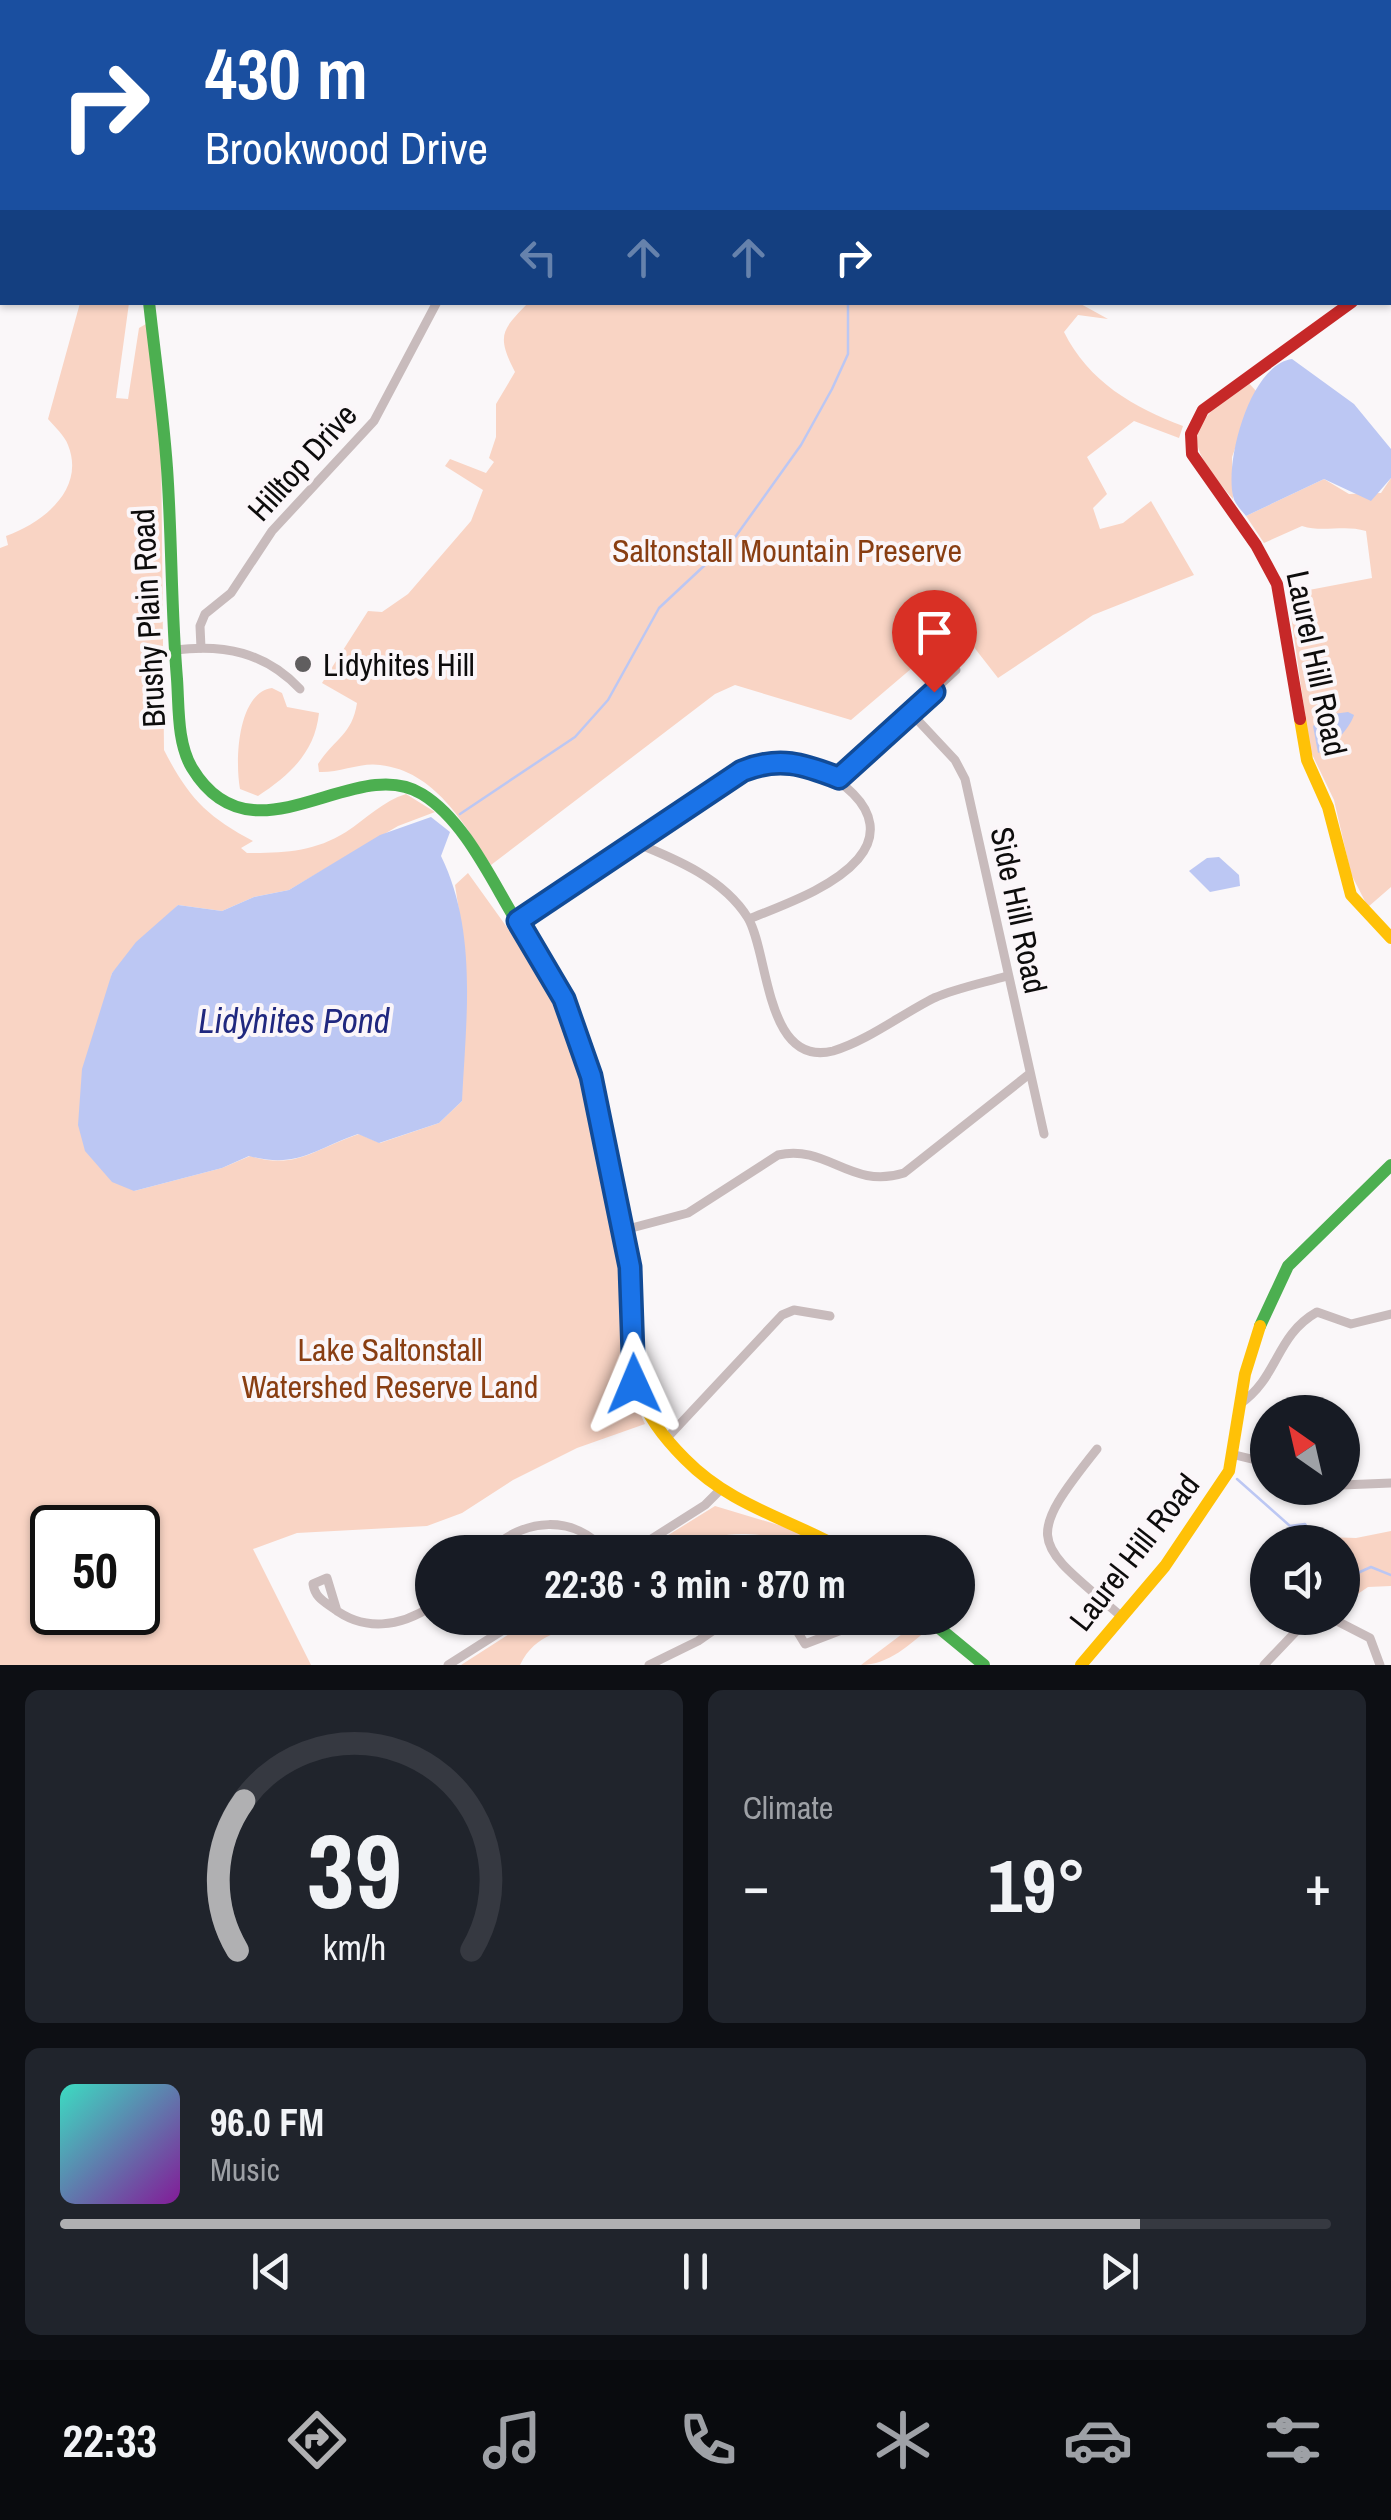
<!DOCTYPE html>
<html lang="en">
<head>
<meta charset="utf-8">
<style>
  body { margin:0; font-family:"Archivo Narrow",sans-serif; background:#20242c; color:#f1f3f6; height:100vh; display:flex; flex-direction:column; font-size:38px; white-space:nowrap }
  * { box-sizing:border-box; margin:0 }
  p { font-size:32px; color:#9ea1a6 }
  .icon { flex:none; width:55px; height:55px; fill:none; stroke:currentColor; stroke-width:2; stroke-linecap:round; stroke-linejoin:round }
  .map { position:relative; height:1665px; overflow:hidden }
  .sheet { display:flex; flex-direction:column; gap:25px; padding:25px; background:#0d0f14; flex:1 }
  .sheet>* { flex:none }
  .guide { position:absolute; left:0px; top:0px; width:1392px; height:305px; box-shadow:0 2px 8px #0004; background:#1a4fa0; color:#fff; overflow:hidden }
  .needle { width:65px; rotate:326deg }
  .buttons { position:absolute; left:1250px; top:1395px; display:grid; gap:20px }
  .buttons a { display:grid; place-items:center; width:110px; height:110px; border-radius:50%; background:#171b24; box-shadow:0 2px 8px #0004; font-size:50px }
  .speed { position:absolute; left:30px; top:1505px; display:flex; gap:20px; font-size:50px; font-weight:700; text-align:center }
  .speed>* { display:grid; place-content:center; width:130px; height:130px; border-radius:50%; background:#171b24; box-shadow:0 2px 8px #0004; line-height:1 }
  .speed .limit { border:5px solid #111; border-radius:15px; background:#fff; color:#111 }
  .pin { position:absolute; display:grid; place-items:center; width:85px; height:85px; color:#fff; margin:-102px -42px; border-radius:50% 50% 50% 0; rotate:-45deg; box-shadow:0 0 10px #0007 }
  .pin .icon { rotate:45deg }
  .me { position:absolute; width:110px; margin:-55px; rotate:359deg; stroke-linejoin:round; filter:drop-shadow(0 0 8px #0008) }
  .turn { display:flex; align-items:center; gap:35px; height:210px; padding:0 40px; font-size:45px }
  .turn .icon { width:130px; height:130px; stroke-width:2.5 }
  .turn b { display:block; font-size:70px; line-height:85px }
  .lanes { display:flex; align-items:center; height:95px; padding:0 40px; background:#0003; justify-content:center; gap:50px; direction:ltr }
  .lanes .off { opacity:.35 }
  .big { font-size:75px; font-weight:700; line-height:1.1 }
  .sheet .widget { flex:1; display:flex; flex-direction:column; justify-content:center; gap:15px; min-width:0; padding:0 35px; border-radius:15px; background:#20242c }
  .sheet .dial { align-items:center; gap:0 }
  .dial svg { height:260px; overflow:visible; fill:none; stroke:#363941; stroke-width:7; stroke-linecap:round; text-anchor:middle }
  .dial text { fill:#f1f3f6; stroke:none }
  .song { display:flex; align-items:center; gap:30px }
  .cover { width:120px; height:120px; border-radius:15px; background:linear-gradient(135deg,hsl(170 70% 55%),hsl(290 70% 35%)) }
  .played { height:10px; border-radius:5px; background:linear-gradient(90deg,#b0b0b2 85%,#363941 85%) }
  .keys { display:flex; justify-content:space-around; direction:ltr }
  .heat { display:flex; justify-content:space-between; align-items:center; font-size:55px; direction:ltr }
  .sheet .tiles { flex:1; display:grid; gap:25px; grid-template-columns:1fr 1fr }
  .widget:last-child { grid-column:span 2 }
  .trip { position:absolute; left:415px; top:1535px; width:560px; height:100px; border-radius:50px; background:#171b24; box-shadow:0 2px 8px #0004; font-weight:700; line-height:100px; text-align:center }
  .tab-bar { display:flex; height:160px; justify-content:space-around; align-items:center; background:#090b0e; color:#9ea1a6 }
  .tab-bar .icon { width:70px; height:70px }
  .tab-bar .current { color:#b0b0b2 }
  .tab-bar b { font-size:45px; color:#f1f3f6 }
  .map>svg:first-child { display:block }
</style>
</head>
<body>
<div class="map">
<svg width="1391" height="1665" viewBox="0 0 1391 1665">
  <rect width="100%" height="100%" fill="#faf7f9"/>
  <g fill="#f9d4c4" fill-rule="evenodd">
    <path d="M322,0H1391V20L1390,2Z"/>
    <path d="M80,303H129L116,398L128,399L139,328L146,324L161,432L164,750C188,797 206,816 253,841L241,848L247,853C284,853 314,852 346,832C366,819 383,801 406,794L435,812L398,826L289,890L254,897L222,911L178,905L112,973L102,1015L134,1191L222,1168L250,1156C297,1170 314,1149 359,1134L380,1143L439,1123L462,1101L463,937L455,885L468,873L537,969L538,963L579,1050L626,1274L628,1387L645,1424L577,1448L513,1480L462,1513L427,1526L297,1533L253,1549L311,1665H0V548L8,545L6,536C42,523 86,490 68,445C65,436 54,426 48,419ZM52,1528H138V1612H52Z"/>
    <path d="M528,303H1079L1108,319L1078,315L1064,332C1088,381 1134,408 1183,426L1179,438L1134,421L1087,457L1107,494L1093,508L1100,529L1123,523L1151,501L1194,575L1093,615L998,678L959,628L851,720L735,685L715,694L491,865C464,824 435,771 380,765C361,762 339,773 319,772L318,764C335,738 352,735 357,703L322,683L368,611L382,612L408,594L471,521L483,490L445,466L450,459L486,473L494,462L489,458L496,437V404L515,372C496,335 502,330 528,303Z"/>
    <path d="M1246,380L1256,391L1232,457L1233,499C1179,436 1188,430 1246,380Z"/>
    <path d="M1391,478V887L1368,907L1351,874L1334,800L1310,750L1288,594L1372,578L1366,531C1343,524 1324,533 1302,526L1264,543L1246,516L1324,479L1349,494L1381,493Z"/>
    <path d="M272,688L282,693L287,707L319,713C315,752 290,775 258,796L240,789C235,762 237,693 272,688Z"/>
    <path d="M715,1506L812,1535L794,1552H774L760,1535C732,1532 715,1535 690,1546L688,1552H641Z"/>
    <path d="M1391,1531V1586L1368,1587L1343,1604L1342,1542H1321L1326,1537L1356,1538Z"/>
    <path d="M534,1618H593C563,1633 536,1632 520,1665H461Z"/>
    <path d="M922,1619L931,1627C910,1644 889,1665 861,1665Z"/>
  </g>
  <g fill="#bcc7f3">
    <path d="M1292,359L1354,404L1391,449V478L1371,501L1324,479L1246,516C1241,510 1234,503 1233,496C1225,460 1250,365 1292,359Z"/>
    <path d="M1348,712L1354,715C1349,729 1333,747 1318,753L1313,726L1326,715Z"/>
    <path d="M431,817L450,832L441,856C478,932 466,1019 462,1101L439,1123L379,1143L358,1134C314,1149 298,1169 249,1156L222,1168L134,1191L112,1182L85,1151L78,1125L82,1069L112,973L136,942L178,905L222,911L254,897L289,890L380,835Z"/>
    <path d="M1219,857L1239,875L1240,886L1210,892L1189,871L1207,858Z"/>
  </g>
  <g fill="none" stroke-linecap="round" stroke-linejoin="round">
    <g stroke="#bcc7f3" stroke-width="2.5">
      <path d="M1177,0L1178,2"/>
      <path d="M1024,2V0"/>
      <path d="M1276,2L1278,0"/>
      <path d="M460,814L575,737L608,700L659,608L736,536L801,445L832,389L848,354V302"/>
      <path d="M1237,1479L1290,1526L1305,1524L1317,1542"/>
      <path d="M1342,1563L1351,1576L1371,1567L1391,1575"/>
    </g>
    <g stroke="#c8bbbc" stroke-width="9">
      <path d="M1390,5L1391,3"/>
      <path d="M1390,280L1391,279"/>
      <path d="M201,648L200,626L205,614L231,593L272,531L374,421L437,302"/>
      <path d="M175,650C224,644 265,652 300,689"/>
      <path d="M911,713L955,760L965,779L1044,1134"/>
      <path d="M839,778L956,670"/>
      <path d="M636,843C676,859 724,879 748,918C769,953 765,1068 833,1051C867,1041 902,1014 934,998C957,988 983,983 1007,976"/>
      <path d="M518,921L742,771C757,765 771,759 787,761C828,766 899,811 858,859C833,888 783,905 749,919"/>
      <path d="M624,1230L688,1213L778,1155C828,1144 850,1190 904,1173L1028,1075"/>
      <path d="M1240,1404C1279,1377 1275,1336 1317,1312L1351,1324L1391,1314"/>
      <path d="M666,1439L782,1315L794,1310L830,1316"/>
      <path d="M1097,1449C1021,1544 1035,1542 1122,1617"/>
      <path d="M1235,1455L1268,1463"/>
      <path d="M1342,1485L1391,1483"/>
      <path d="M489,1552C523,1517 575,1514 606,1552"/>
      <path d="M631,1552L705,1505L719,1491"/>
      <path d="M337,1611L327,1578L313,1584C315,1597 323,1601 333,1608C364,1632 400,1627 432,1606"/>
      <path d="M789,1618L805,1644L873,1618"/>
      <path d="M448,1665L522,1618"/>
      <path d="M649,1665L698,1641L731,1618"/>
      <path d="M1264,1665L1305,1622L1333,1619L1370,1638L1380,1665"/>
    </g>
    <g stroke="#4caf50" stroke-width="12">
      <path d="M218,2L219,0"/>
      <path d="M149,302C155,357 163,412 167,468C172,538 171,609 177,679C179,707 177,743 192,768C253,869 354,752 422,794C466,821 493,884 520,927"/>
      <path d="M1260,1326L1288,1266L1391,1165"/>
      <path d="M927,1618L984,1665"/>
    </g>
    <g stroke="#ffc107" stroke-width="12">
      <path d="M1300,719L1307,760L1328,807L1351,895L1391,938"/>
      <path d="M520,927C585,1028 610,1146 629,1263C644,1353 609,1383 685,1459C732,1507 791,1519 848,1552"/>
      <path d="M1081,1665L1165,1566L1229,1471L1245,1374L1260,1326"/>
    </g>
    <path stroke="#c62828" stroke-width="12" d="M1300,719L1277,584L1256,545L1192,454L1191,434L1203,410L1352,302"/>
  </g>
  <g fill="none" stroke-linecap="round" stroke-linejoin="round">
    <g stroke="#114b97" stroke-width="25">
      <path id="route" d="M634,1384L630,1267L591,1076L564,999L518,921L742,771C779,756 803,764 839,778L934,692"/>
    </g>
    <use href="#route" stroke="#1a73e8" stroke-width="18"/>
  </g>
  <circle fill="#605e5f" stroke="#fbf6f9" stroke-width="4" cx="303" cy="664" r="10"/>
  <g text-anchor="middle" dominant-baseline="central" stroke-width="8" stroke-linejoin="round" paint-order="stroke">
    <g font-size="32" fill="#0d0c0c" stroke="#fbf6f9">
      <text transform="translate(302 462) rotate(-48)">Hilltop Drive</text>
      <text transform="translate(148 618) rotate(-93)">Brushy Plain Road</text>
      <text transform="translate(1317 663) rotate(78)">Laurel Hill Road</text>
      <text transform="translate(1019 910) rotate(78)">Side Hill Road</text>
      <text transform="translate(1134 1552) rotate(-52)">Laurel Hill Road</text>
    </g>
    <g font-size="32" fill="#893e12" stroke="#fbf6f9">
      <text x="787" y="550">Saltonstall Mountain Preserve</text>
      <text x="390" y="1349">Lake Saltonstall<tspan x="390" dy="37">Watershed Reserve Land</tspan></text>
    </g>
    <g font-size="32" fill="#0d0c0c" stroke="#fbf6f9" text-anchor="start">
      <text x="323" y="664">Lidyhites Hill</text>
    </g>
    <g font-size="35" font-style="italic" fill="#20287f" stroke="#fbf6f9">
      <text x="294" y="1020">Lidyhites Pond</text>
    </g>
  </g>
</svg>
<div class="buttons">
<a><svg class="needle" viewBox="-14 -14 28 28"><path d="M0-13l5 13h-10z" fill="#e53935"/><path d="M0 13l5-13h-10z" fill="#9ea1a6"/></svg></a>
<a><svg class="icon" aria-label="sound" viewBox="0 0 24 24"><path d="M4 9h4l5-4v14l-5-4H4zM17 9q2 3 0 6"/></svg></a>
</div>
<div class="speed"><div class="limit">50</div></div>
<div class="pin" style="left:934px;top:692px;background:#d93025"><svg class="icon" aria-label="arrive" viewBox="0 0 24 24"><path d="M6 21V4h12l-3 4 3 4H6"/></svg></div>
<svg class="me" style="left:634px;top:1384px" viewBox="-20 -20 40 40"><path d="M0-17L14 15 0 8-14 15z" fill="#1a73e8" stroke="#fff" stroke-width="4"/></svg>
<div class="trip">22:36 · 3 min · 870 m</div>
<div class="guide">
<div class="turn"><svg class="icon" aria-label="right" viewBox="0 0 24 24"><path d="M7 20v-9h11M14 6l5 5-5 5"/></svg><div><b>430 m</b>Brookwood Drive</div></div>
<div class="lanes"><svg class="icon off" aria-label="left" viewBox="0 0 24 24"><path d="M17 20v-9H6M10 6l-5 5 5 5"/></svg><svg class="icon off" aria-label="ahead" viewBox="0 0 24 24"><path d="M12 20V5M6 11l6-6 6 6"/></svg><svg class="icon off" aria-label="ahead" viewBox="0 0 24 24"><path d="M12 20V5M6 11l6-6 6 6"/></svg><svg class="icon" aria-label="right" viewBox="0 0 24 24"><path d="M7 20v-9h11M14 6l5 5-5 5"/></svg></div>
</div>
</div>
<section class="sheet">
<div class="tiles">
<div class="widget dial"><svg viewBox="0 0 100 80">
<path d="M14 69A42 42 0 1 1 86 69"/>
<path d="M14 69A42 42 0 0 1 16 23" stroke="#b0b0b2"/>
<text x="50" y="56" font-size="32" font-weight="700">39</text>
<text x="50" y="72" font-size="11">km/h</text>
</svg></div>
<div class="widget"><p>Climate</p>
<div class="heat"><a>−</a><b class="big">19°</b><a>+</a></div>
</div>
<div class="widget">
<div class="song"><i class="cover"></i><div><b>96.0 FM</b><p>Music</p></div></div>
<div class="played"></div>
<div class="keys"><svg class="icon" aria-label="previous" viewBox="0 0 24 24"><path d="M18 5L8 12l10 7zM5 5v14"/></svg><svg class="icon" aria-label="pause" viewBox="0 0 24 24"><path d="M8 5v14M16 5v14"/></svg><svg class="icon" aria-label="next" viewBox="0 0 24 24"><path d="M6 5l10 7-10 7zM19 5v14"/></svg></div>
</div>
</div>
</section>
<nav class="tab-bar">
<b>22:33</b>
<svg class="icon current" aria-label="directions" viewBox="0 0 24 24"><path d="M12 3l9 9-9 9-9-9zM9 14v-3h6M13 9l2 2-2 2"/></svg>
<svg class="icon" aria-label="music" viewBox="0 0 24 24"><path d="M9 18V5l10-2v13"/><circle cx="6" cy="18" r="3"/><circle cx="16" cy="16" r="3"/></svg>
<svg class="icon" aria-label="phone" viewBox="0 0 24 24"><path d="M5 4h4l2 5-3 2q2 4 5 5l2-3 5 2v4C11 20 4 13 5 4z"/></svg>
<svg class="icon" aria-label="climate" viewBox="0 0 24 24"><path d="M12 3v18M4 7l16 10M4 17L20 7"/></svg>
<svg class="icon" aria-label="car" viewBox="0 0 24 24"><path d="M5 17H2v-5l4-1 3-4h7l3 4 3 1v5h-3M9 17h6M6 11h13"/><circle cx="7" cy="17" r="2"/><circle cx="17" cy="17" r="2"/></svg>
<svg class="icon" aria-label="filters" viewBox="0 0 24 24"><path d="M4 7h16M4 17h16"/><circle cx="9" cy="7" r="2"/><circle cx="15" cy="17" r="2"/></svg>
</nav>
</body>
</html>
